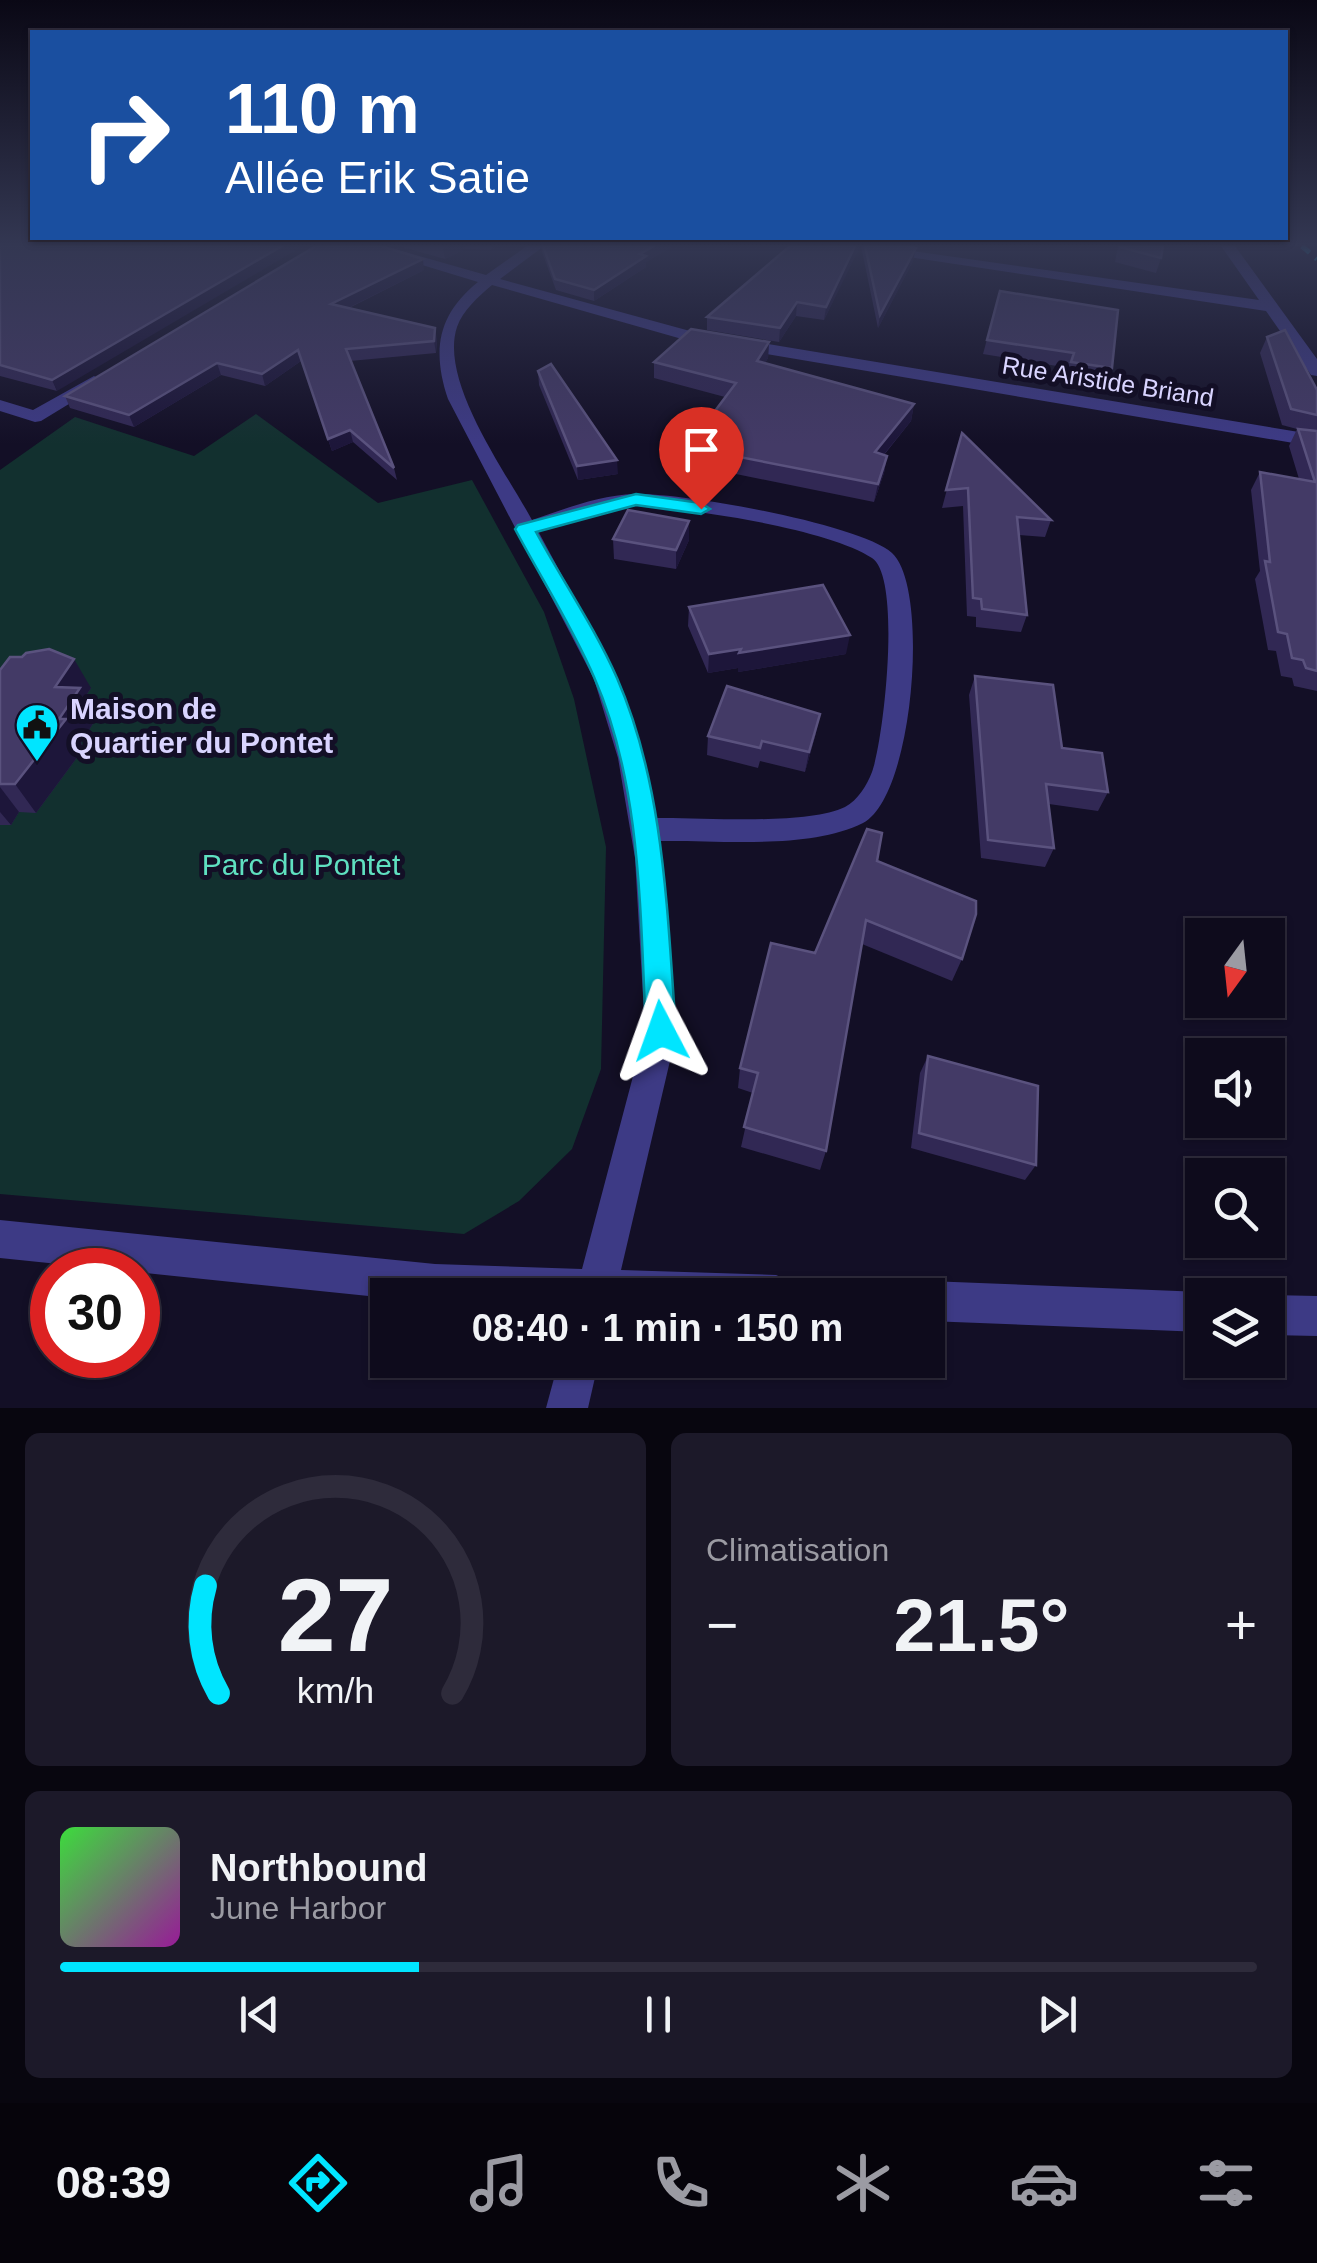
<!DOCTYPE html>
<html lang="fr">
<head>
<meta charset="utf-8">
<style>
  body { margin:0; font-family:Helvetica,sans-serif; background:#1c1929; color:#f1f3f6; height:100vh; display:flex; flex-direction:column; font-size:38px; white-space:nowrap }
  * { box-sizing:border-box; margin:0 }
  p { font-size:32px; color:#9b9ba3 }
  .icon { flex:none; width:55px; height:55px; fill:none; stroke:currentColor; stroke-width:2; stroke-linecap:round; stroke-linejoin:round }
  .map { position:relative; height:1408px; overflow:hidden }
  .side { display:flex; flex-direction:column; gap:25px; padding:25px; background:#08060f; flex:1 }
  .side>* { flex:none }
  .top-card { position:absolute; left:30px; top:30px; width:1258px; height:210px; border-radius:0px; box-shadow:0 2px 8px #0004,0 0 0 2px #2e2b3b; background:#1a4fa0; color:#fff; overflow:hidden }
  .needle { width:65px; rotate:195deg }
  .controls { position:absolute; left:1185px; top:918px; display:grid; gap:20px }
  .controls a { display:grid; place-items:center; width:100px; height:100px; border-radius:0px; background:#0e0b1c; box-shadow:0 2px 8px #0004,0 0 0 2px #2e2b3b; font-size:50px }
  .speed { position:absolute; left:30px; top:1248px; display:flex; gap:20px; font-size:50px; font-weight:700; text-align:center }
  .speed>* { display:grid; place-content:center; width:130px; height:130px; border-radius:50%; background:#0e0b1c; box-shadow:0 2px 8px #0004,0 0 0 2px #2e2b3b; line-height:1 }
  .speed .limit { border:15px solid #d22; background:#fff; color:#111 }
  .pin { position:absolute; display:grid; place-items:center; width:85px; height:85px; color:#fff; margin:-102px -42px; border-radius:50% 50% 50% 0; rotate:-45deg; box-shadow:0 0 10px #0007 }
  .pin .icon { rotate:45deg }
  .me { position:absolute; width:110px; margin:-55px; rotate:356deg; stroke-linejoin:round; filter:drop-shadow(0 0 8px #0008) }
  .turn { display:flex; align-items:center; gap:35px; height:210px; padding:0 30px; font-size:45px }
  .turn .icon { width:130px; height:130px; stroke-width:2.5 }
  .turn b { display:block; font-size:70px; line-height:85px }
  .big { font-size:75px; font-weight:600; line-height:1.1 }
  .side .widget { flex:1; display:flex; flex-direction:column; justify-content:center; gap:15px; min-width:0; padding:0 35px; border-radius:15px; background:#1c1929 }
  .side .dial { align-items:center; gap:0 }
  .dial svg { height:260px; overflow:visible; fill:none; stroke:#2e2b3b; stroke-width:7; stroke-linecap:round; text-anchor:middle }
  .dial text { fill:#f1f3f6; stroke:none }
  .song { display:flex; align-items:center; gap:30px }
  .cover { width:120px; height:120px; border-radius:15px; background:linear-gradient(135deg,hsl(120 70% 55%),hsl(300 70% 35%)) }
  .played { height:10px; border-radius:5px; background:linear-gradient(90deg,#00e5ff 30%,#2e2b3b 30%) }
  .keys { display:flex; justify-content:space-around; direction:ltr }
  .heat { display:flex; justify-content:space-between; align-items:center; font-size:55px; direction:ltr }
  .side .tiles { flex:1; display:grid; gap:25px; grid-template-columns:1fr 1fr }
  .widget:last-child { grid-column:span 2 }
  .trip { position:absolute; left:370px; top:1278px; width:575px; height:100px; border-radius:0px; background:#0e0b1c; box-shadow:0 2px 8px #0004,0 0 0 2px #2e2b3b; font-weight:600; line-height:100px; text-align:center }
  .tab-bar { display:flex; height:160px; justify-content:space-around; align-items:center; background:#06040b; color:#9b9ba3 }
  .tab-bar .icon { width:70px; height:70px }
  .tab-bar .on { color:#00e5ff }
  .tab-bar b { font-size:45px; color:#f1f3f6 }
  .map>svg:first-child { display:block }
</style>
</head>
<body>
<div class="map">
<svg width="1317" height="1408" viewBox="0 0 1317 1408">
  <rect width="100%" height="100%" fill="#130f26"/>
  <path fill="#12302f" d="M256,414L378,503L472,480L544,612L574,699L606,847L601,1069L572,1149L519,1201L464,1234L0,1194V470L75,417L194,456Z"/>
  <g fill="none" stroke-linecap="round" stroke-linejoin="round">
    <g fill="#3d3a85" fill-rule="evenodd">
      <path d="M360,246H384L486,275L527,246H544L500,279L690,331L1317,435V447L689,341L492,285C478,297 463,310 457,327C439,381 506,472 532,520C565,509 599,495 635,494C680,492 860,524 892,553C930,587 914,797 863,823C809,850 720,840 660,841L677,1031L621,1270L776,1275L790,1281L796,1295L388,1298L0,1258V1220L435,1264L582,1269L645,1031L635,858L618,758L594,679L448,399C432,351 437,315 478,282ZM636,506C690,508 828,529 872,558C902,578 884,738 872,772C867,785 858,800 845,807C806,826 702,817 656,818L644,758L618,679L538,531L599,512Z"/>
      <path d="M877,246L1259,300L1221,246H1235L1317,359V376L1311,375L1266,311L882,253L877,252Z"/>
      <path d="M94,376L103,381L100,385L41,421L35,422L0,411V400L33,410Z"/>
      <path d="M928,1281L1202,1292L1209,1295H1202V1332L928,1321V1295H911L914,1287Z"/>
      <path d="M1268,1295L1317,1296V1336L1268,1335Z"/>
      <path d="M559,1360H599L588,1408H546Z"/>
    </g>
    <path stroke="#00e5ff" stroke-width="5" stroke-dasharray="10 8" stroke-linecap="butt" d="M1302,246L1317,259"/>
  </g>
  <g fill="#312854">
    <path d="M0,246L57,391L0,376Z"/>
    <path d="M399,246H493L491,250L465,249L445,259Z"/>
    <path d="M541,246H673L646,262V267L594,301L556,290L542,252Z"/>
    <path d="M790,246H859L824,320L796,316L779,342L707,330V317Z"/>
    <path d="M861,246H906L913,261L878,328Z"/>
    <path d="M1118,246H1163L1161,258L1156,273L1115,262Z"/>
    <path d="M424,270L349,308L437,339L436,353L350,361L394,468L397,480L353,442L332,451L301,361L265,386L221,375L134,427L70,408L65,396Z"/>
    <path d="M1000,291L1112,368L1107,383L1067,376L1069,368L983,354Z"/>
    <path d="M1267,337L1317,390V691L1294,686L1292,678L1281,676L1276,651L1268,650L1255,579L1260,571L1251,490L1260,472L1299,479L1289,446L1297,429L1282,425L1260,353Z"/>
    <path d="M769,342L768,358L765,363L914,404L911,421L884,455L887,456L884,473L874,502L687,464L688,447L725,397L654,378V362Z"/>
    <path d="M538,371L618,474L578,480L539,385Z"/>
    <path d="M962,433L1051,520L1045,537L1019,535L1027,615L1021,632L976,627V617L967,616L963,506L942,508Z"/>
    <path d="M689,521V540L676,569L614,559L613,539Z"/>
    <path d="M689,607L846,654L738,672V668L708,673L688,626Z"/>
    <path d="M0,670L91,688L85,697L97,717L81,743L84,748L36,813L19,812L11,825H0Z"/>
    <path d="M975,676L1062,748L1108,792L1098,811L1049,804L1054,848L1045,867L981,858L969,695Z"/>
    <path d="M816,733L805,772L760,761L758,768L707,755L708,736Z"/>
    <path d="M877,861L962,959L952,981L862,944L826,1151L820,1170L741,1147L753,1093L738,1088L740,1068Z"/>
    <path d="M928,1056L1036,1165L1025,1180L911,1148L920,1073Z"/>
  </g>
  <g fill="#1d163a">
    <path d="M282,246H303L57,391L52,380Z"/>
    <path d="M448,246H465V249L445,259L443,249Z"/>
    <path d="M654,246H673L646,262V267L594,301V290L640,254Z"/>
    <path d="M855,246H859V249L824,320L826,307Z"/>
    <path d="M916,248L913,261L878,328L880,315Z"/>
    <path d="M423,259L424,270L334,315L331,304Z"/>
    <path d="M797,302L796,316L779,342L780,328Z"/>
    <path d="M435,328L437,339L436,353L434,341Z"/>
    <path d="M769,342L768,358L756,377L757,361Z"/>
    <path d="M298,350L301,361L265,386L262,374Z"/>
    <path d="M217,363L221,375L134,427L129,415Z"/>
    <path d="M914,404L911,421L872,469L875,452Z"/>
    <path d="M350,430L353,442L332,451L328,439Z"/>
    <path d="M887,456L884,473L874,502L878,484Z"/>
    <path d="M617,460L618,474L578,480L577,466Z"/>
    <path d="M689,521V540L676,569V550Z"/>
    <path d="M850,635L846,654L738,672V668L708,673L709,654Z"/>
    <path d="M74,659L91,688L85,697L97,717L81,743L84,748L36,813L15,784L59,719L55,687Z"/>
    <path d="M820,714L816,733L805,772L809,752Z"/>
    <path d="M0,787L19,812L11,825L0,812Z"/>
  </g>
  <g fill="#433a66" stroke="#5a527e" stroke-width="2.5">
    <path d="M0,246H282L52,380L0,365Z"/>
    <path d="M316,246H381L423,259L331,304L435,328L434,341L346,349L394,468L350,430L328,439L298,350L262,374L217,363L129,415L65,396Z"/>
    <path d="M543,246H654L640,254L646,256L594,290L555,279Z"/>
    <path d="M790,246H855L826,307L797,302L780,328L707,317Z"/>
    <path d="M865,246H906L916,248L880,315Z"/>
    <path d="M1120,246H1163L1161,258L1120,247Z"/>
    <path d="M1000,291L1118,310L1112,368L1071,362L1074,353L987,340Z"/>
    <path d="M691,329L769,342L757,361L914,404L875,452L887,456L878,484L688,447L736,383L654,362Z"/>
    <path d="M1285,330L1317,390V415L1291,409L1267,337Z"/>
    <path d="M551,364L617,460L577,466L538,371Z"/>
    <path d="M1298,429L1317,431V671L1306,668L1303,660L1292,658L1287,634L1278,632L1265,561L1270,562L1260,472L1315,482Z"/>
    <path d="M962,433L1051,520L1017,517L1027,615L982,609L981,599L973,598L968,488L946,490Z"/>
    <path d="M628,510L689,521L676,550L613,539Z"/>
    <path d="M823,585L850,635L739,653L741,649L709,654L689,607Z"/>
    <path d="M49,649L74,659L55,687L80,688L59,719H66L15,784H0V670L10,657H22L26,653Z"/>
    <path d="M975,676L1053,685L1062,748L1102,753L1108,792L1046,784L1054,848L988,840Z"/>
    <path d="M727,686L820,714L809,752L762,741L760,748L708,736Z"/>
    <path d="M867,829L882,833L877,861L976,901V914L962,959L866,920L826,1151L744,1127L758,1073L740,1068L771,943L815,953Z"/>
    <path d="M928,1056L1038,1086L1036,1165L919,1133Z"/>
  </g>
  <linearGradient id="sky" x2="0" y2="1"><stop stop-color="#0a0815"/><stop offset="0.55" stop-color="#333752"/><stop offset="1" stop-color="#333752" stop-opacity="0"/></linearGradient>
  <rect width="1317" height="444" fill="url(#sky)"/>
  <path fill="#00e5ff" stroke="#0095a6" stroke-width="2.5" d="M636,494L701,503L710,509L701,514L636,505L536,532C562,580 595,628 617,678C665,788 667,914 676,1031L672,1041L661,1045L650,1041L646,1031C640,915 642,786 594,677C572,626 541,578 515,529L518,525Z"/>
  <defs>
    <g id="civic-pin" transform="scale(2.25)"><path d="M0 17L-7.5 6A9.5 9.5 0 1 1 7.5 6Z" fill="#00e5ff" stroke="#130f26"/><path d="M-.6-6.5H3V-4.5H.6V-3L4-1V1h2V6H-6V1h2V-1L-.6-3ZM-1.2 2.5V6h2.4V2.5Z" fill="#111"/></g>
  </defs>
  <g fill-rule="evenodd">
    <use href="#civic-pin" x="37" y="725"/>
  </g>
  <g text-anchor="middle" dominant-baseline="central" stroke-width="10" stroke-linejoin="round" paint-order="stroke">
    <g font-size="25" fill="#d9d4ff" stroke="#130f26">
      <text transform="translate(1108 381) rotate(9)">Rue Aristide Briand</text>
    </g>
    <g font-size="30" font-weight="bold" fill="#d9d4ff" stroke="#130f26" text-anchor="start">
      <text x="70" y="708">Maison de<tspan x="70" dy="34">Quartier du Pontet</tspan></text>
    </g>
    <g font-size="30" fill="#5fe0c0" stroke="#130f26">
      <text x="301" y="864">Parc du Pontet</text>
    </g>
  </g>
</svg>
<div class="controls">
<a><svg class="needle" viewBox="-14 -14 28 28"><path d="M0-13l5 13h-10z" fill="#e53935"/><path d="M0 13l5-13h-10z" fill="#9b9ba3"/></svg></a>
<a><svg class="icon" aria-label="sound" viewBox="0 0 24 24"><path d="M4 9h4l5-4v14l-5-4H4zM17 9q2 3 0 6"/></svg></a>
<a><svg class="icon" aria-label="search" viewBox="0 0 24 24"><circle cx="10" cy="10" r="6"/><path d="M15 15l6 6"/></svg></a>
<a><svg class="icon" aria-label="layers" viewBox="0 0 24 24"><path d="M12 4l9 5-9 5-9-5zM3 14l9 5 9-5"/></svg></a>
</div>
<div class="speed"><div class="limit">30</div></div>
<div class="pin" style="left:701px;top:509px;background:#d93025"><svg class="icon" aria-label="arrive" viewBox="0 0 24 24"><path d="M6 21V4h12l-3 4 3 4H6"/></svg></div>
<svg class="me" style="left:661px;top:1031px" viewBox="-20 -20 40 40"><path d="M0-17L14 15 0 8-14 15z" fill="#00e5ff" stroke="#fff" stroke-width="4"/></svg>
<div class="trip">08:40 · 1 min · 150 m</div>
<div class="top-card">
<div class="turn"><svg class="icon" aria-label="right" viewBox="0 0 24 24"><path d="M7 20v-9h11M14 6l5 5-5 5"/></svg><div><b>110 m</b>Allée Erik Satie</div></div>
</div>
</div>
<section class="side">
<div class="tiles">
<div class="widget dial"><svg viewBox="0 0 100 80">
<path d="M14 69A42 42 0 1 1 86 69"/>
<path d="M14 69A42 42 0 0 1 10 36" stroke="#00e5ff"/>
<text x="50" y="56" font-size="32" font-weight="700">27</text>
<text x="50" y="72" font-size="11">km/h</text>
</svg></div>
<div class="widget"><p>Climatisation</p>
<div class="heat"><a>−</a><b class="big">21.5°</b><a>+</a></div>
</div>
<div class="widget">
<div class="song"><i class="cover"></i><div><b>Northbound</b><p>June Harbor</p></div></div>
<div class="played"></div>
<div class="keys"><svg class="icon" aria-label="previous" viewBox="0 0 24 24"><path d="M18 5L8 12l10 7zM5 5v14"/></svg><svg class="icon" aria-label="pause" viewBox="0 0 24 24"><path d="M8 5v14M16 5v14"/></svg><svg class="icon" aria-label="next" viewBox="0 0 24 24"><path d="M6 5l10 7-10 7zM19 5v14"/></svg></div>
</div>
</div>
</section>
<nav class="tab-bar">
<b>08:39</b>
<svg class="icon on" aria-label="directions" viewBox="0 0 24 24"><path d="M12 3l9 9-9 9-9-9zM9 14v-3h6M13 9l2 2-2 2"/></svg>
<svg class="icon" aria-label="music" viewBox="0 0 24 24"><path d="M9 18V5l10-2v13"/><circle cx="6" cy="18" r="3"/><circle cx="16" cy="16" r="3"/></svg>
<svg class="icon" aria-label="phone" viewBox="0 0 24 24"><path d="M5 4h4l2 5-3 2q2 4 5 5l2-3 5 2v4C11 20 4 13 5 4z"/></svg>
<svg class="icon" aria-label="climate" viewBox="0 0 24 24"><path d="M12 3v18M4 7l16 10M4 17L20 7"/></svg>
<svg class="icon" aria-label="car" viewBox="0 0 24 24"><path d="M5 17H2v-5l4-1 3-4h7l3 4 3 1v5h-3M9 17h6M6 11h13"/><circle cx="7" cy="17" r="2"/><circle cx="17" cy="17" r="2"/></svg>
<svg class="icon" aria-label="filters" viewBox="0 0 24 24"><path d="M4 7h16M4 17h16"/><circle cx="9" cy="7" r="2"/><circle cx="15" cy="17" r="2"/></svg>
</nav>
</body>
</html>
